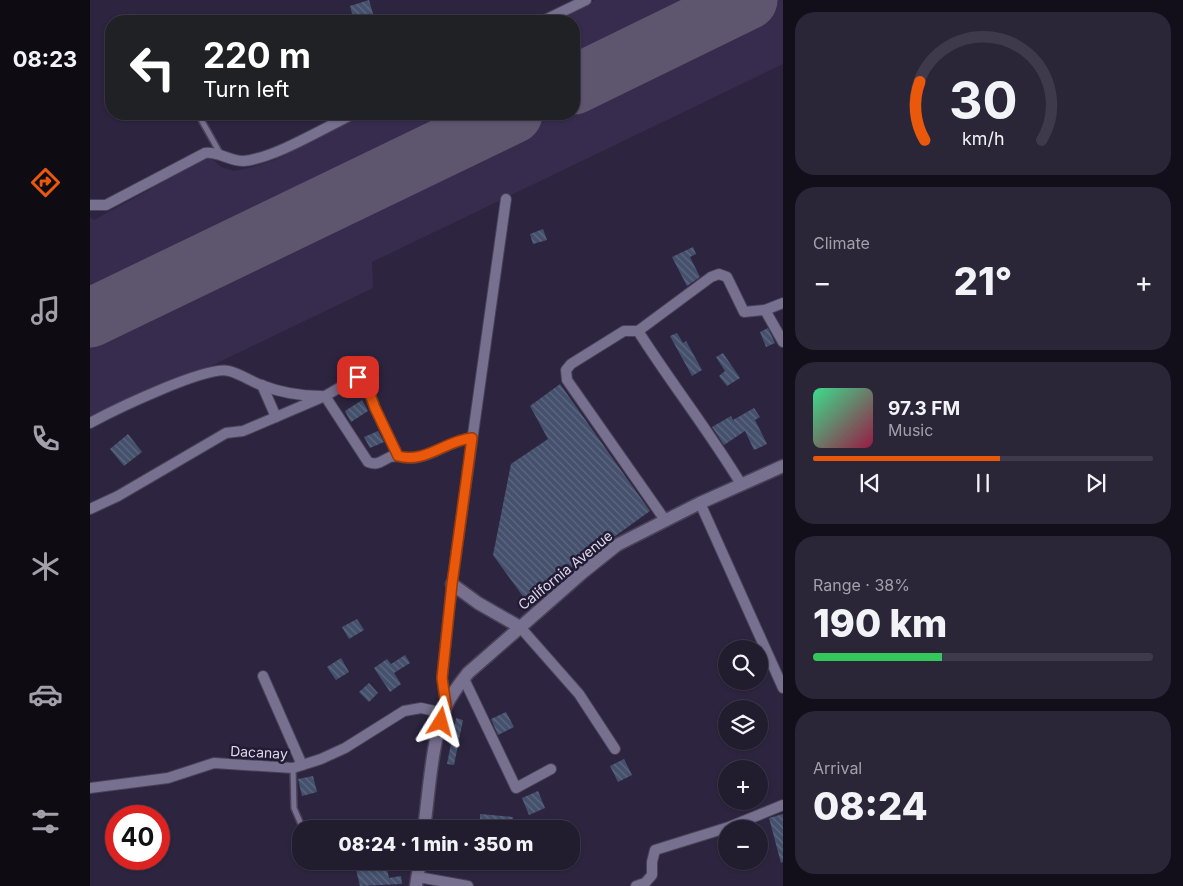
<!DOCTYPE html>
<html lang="en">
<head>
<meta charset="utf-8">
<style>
  body { margin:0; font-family:Inter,sans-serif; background:#2a2537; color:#f1f3f6; height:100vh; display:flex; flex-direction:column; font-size:19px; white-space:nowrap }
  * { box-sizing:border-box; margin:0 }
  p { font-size:16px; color:#a2a1aa }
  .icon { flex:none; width:28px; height:28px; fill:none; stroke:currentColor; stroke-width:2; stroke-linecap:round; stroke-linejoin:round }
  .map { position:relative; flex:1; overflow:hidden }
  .panel { display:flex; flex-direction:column; gap:12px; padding:12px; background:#130f1a; width:400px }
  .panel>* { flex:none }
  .banner { position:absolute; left:15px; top:15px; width:475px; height:105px; border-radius:20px; box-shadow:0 1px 4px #0004,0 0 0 1px #3f3a4b; background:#202124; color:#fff; overflow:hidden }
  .buttons { position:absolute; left:628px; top:640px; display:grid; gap:10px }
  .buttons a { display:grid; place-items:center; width:50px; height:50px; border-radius:50%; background:#221c2f; box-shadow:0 1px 4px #0004,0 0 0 1px #3f3a4b; font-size:25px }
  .speed { position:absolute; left:15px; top:805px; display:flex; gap:10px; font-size:25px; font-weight:700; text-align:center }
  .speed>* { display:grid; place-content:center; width:65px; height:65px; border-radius:50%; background:#221c2f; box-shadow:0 1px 4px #0004,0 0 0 1px #3f3a4b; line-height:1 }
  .speed .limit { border:8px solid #d22; background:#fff; color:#111 }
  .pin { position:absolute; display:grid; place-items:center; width:42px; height:42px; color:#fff; margin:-21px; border-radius:10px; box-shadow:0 2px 8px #0006 }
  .me { position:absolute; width:55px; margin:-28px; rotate:8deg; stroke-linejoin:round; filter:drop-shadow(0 0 4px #0008) }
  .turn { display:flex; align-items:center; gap:18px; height:105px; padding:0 15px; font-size:22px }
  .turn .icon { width:65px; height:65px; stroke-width:2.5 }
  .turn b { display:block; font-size:35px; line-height:42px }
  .big { font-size:38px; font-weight:800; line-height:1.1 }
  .panel .widget { flex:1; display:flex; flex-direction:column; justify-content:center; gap:8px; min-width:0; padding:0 18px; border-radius:20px; background:#2a2537 }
  .panel .dial { align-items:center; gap:0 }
  .dial svg { height:130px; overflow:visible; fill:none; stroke:#3f3a4b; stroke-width:7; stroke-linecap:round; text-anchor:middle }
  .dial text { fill:#f1f3f6; stroke:none }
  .song { display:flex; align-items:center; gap:15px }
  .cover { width:60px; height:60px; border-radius:8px; background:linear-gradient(135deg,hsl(150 70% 55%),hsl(340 70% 35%)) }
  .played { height:5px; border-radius:2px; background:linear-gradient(90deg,#ea580c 55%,#3f3a4b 55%) }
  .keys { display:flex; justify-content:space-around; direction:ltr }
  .heat { display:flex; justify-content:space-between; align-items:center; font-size:28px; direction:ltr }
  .charge { height:8px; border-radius:4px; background:linear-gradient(90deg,#34c759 38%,#3f3a4b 0) }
  .trip { position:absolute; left:202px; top:820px; width:288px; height:50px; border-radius:20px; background:#221c2f; box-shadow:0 1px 4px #0004,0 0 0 1px #3f3a4b; font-weight:800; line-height:50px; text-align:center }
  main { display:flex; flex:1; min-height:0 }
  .tabs { display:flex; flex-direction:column; width:90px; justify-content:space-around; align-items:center; background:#0e0b13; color:#a2a1aa }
  .tabs .icon { width:35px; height:35px }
  .tabs .on { color:#ea580c }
  .tabs b { font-size:22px; color:#f1f3f6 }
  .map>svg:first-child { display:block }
</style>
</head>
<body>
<main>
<nav class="tabs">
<b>08:23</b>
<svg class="icon on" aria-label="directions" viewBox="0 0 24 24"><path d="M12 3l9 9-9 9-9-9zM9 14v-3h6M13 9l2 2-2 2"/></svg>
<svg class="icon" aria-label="music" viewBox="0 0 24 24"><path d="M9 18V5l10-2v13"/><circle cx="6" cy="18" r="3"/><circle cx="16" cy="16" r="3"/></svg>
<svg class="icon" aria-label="phone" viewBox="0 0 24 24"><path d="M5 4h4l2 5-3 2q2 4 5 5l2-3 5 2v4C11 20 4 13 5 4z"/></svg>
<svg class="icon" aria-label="climate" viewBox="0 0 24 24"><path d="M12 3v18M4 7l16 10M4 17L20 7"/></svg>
<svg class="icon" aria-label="car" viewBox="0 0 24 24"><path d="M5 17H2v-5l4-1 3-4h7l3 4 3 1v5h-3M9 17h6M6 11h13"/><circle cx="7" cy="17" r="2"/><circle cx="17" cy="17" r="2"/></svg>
<svg class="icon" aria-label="filters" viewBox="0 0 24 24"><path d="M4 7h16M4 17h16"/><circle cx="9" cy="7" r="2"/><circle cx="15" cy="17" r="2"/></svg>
</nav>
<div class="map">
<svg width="693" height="886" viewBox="0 0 693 886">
  <defs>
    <pattern id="building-back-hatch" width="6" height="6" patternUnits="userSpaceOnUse" patternTransform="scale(1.25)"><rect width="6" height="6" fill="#44506c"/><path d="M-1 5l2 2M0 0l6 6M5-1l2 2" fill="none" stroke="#5f6981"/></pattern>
  </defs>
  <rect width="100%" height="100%" fill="#2d253f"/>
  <path fill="#372c4e" d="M505,0H693V64L282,262L283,288L125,364L0,419V217L4,220L61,189L60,185L119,156L131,167L144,171L163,167L182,161L276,114H484V21H462Z"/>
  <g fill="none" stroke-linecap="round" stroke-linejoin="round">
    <g stroke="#5d566e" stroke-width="59">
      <path d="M484,85L658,0"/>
      <path d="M0,318L423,114"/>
    </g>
  </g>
  <g fill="url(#building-back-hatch)">
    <path d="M279,0L285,21H264L260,6Z"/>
    <path d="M453,229L457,240L443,244L440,234Z"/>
    <path d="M603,247L606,254L600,257L610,277L597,286L582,257Z"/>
    <path d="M678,328L685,343L676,347L670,332Z"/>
    <path d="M587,333L593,343L596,341L612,370L602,376L580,336Z"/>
    <path d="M633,353L650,378L637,386L629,376L635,371L626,357Z"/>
    <path d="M470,384L560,511L449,591L453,596L440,606L403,555L421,464L458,439L440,406Z"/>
    <path d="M272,400L278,411L261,422L255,411Z"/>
    <path d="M664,408L670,417L665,420L677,444L664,450L655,431L634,445L622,427L641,416L643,420Z"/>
    <path d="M288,431L294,442L280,448L274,437Z"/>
    <path d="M38,434L52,452L34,466L20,449Z"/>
    <path d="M267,619L274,630L259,639L252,627Z"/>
    <path d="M315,655L320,663L304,673L311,684L300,692L284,668L297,659L301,664Z"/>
    <path d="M251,658L259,672L246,680L237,667Z"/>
    <path d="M279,683L288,693L279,702L269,692Z"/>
    <path d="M416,712L424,727L408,735L401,719Z"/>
    <path d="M366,718L373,720L364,765L357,764Z"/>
    <path d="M534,759L542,775L528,782L520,766Z"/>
    <path d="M223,776L227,792L212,796L208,779Z"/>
    <path d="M448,791L455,808L439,815L432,798Z"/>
    <path d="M390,814L423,817L422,824H420V829H390Z"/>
    <path d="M693,814V862L691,863L679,818Z"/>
    <path d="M264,861H295L299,878L311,876L312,884L270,886Z"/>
  </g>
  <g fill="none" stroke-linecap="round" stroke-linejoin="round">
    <g stroke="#494258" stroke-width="8">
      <g id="service">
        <path d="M42,18L46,21"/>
        <path d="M108,114L131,155"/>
        <path d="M203,768L204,808L213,829"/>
        <path d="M232,861L235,867"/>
      </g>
    </g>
    <g stroke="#494258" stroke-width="12">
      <g id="minor">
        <path d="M453,21L496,0"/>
        <path d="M0,205H16L115,153C128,151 139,161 153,161C183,159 234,128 263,114"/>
        <path d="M693,303L675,310L693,342"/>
        <path d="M548,331C581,383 619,431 651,484"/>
        <path d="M172,385L186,417"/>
        <path d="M235,396L278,462C288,466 291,461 300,457C308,454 315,459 323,458C344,456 361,440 382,438"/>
        <path d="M0,423C24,410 117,365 139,371C151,374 160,381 171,385C189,392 212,396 231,396"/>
        <path d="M610,503L693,688"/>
        <path d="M0,509L28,496L136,433L153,431L186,417L235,396L268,377L275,381L285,408L308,456"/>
        <path d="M575,520L477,380L476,370L481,364L534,331H548L621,277L629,274L637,277L654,312L675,310"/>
        <path d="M430,627L489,694L525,749"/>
        <path d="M173,676L212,765"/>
        <path d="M374,679L426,788L461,769"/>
        <path d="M356,706L352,678L362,584L416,199"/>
        <path d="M0,788L78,778L124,763L203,768L231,759L255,748L314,711L331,708L354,713"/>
        <path d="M328,877L378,886"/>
        <path d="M546,886L555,883L562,875V862L565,850L639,827L693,805"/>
      </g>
    </g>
    <g stroke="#494258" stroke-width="15">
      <g id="tertiary">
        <path d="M362,584L388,603L430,627"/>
        <path d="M334,829C339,792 342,738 356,706C362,693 370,683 378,673L492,573L527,545L610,503L693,466"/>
        <path d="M326,886L330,861"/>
      </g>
    </g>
    <use href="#service" stroke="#78708f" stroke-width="5"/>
    <use href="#minor" stroke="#78708f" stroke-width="10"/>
    <use href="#tertiary" stroke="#78708f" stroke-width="12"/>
  </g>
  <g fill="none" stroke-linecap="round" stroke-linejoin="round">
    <g stroke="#983908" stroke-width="12">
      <path id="route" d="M268,377L275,381L285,408L308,456C335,464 356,440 382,438L362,584L352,678L356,706L351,722"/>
    </g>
    <use href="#route" stroke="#ea580c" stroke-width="9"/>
  </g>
  <g text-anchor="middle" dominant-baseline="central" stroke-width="5" stroke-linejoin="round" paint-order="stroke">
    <g font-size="14" fill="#dedaeb" stroke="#231b35">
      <text transform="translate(475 570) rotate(-39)">California Avenue</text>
      <text transform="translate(169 752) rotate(3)">Dacanay</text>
    </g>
  </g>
</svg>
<div class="buttons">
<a><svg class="icon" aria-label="search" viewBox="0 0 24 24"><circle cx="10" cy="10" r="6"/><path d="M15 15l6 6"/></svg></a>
<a><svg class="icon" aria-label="layers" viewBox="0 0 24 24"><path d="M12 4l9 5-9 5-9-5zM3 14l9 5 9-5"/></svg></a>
<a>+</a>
<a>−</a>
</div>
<div class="speed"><div class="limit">40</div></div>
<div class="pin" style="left:268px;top:377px;background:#d93025"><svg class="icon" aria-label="arrive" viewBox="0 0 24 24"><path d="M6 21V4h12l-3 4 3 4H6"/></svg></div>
<svg class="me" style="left:351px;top:722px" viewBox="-20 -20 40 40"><path d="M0-17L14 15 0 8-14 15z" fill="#ea580c" stroke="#fff" stroke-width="4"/></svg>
<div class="trip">08:24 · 1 min · 350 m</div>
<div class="banner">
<div class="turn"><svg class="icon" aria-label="left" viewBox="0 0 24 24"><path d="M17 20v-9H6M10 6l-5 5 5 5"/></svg><div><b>220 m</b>Turn left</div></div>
</div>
</div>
<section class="panel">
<div class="widget dial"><svg viewBox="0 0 100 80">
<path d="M14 69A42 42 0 1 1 86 69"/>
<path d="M14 69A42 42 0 0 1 11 33" stroke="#ea580c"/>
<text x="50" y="56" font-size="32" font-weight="700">30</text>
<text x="50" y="72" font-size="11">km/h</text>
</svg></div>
<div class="widget"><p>Climate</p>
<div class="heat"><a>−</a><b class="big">21°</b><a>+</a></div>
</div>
<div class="widget">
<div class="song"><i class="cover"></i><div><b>97.3 FM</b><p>Music</p></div></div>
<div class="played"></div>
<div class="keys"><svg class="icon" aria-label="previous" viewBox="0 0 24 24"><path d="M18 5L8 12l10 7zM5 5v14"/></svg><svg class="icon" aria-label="pause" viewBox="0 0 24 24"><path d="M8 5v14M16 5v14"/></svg><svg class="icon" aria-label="next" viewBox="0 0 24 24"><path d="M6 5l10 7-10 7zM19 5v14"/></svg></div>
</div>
<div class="widget"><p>Range · 38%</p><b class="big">190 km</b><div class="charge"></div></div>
<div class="widget"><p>Arrival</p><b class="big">08:24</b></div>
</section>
</main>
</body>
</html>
